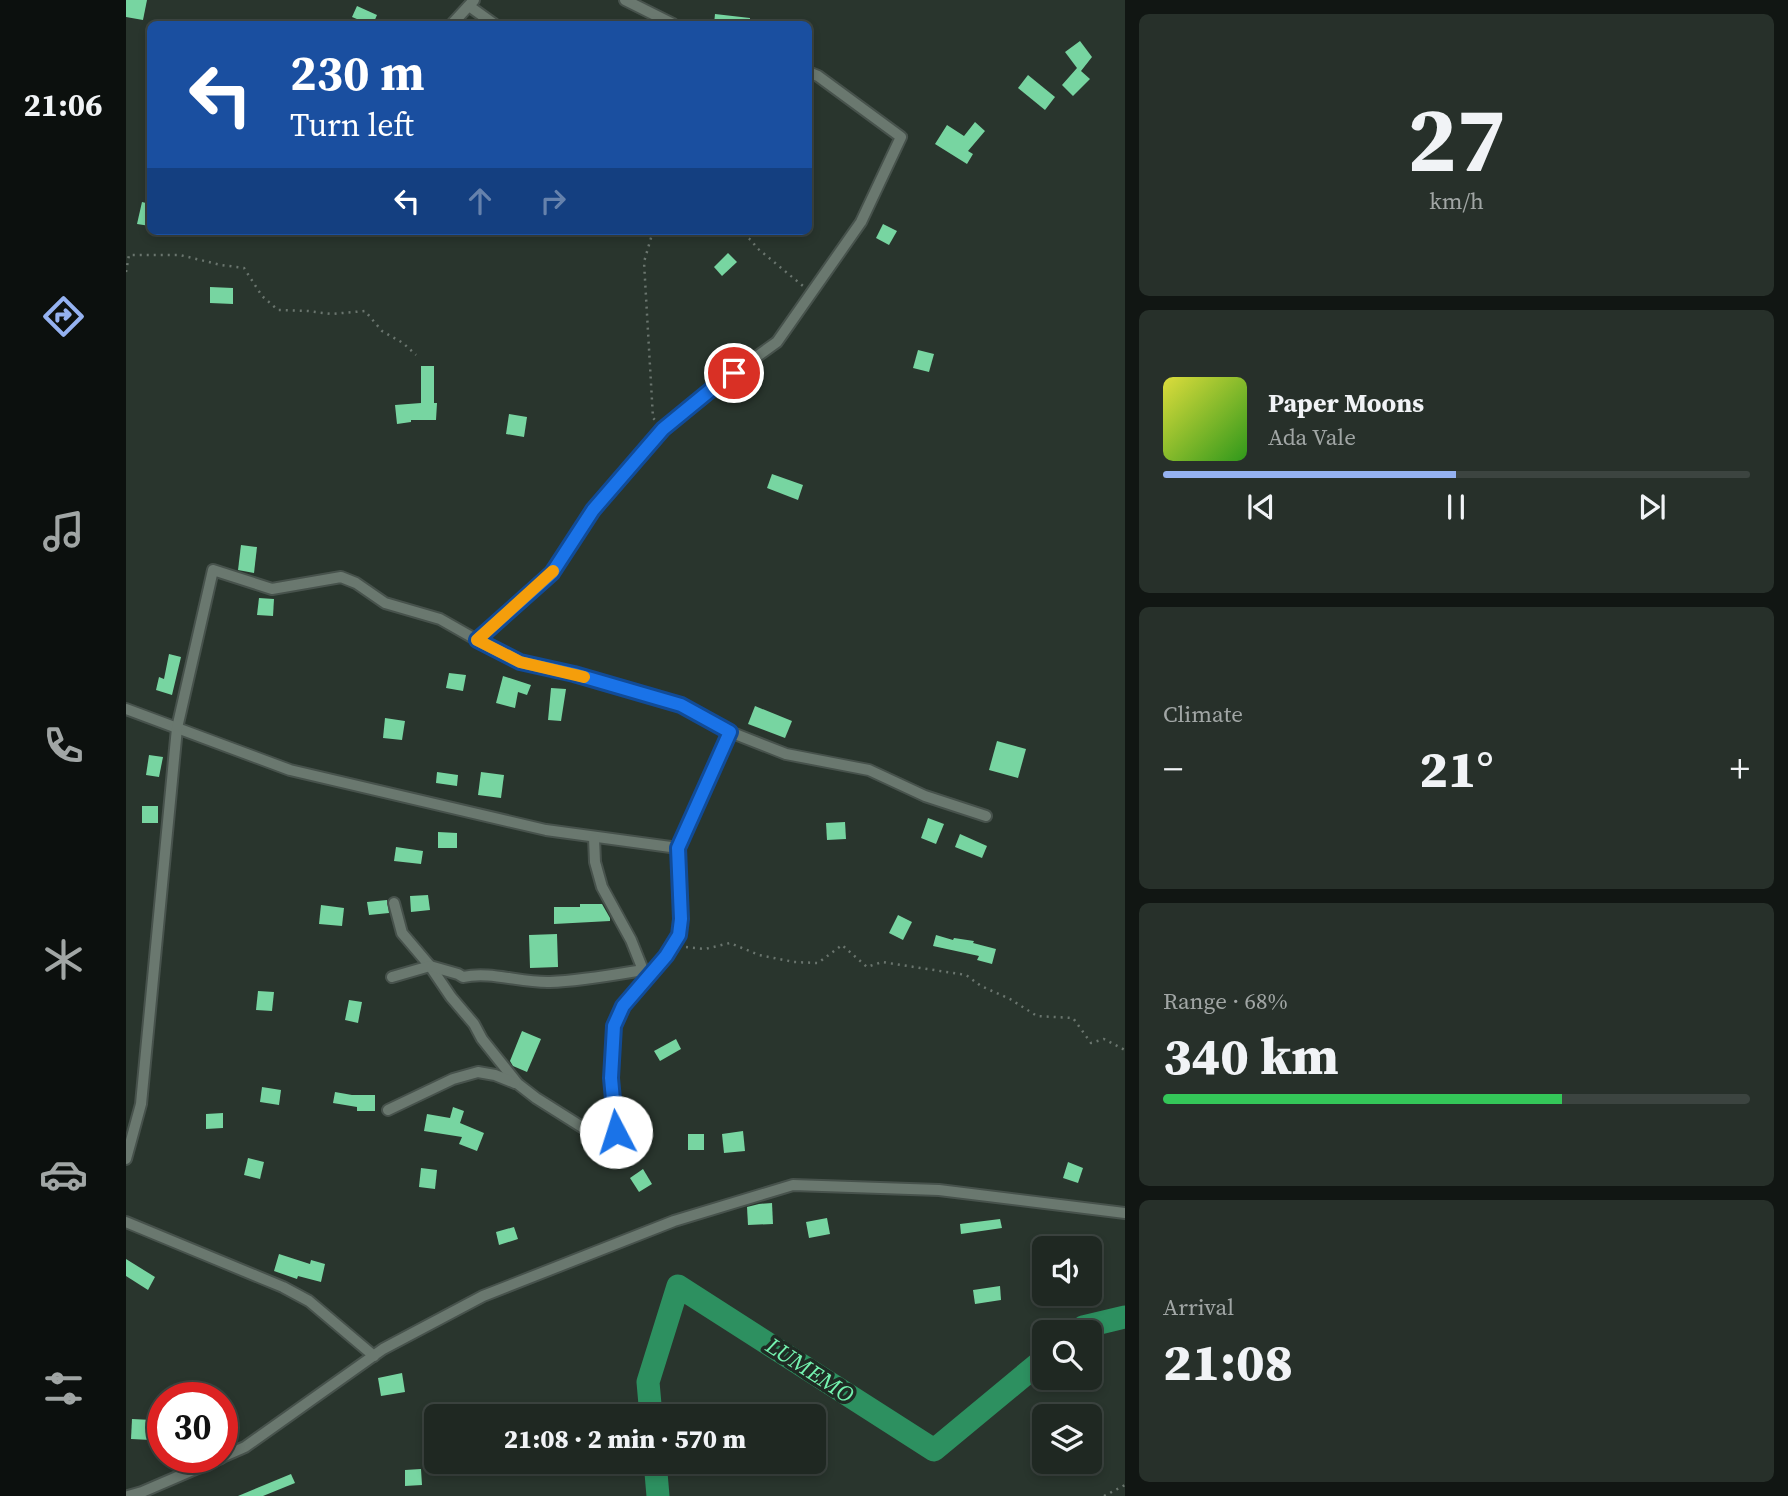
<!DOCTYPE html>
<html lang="en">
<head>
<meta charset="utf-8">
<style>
  body { margin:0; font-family:"Source Serif 4",serif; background:#27302a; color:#f1f3f6; height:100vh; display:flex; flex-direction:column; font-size:26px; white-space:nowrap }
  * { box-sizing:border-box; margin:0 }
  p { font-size:23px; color:#a1a6a5 }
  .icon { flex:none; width:38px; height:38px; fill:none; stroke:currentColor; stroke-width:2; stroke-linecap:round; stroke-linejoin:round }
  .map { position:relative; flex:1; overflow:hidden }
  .details { display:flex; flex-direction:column; gap:14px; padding:14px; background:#111613; width:663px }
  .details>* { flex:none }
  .banner { position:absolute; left:21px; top:21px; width:665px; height:214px; border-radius:10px; box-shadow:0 4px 10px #0003,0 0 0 2px #3c4440; background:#1a4fa0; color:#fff; overflow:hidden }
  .controls { position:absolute; left:906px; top:1236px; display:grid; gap:14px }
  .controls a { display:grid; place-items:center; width:70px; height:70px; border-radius:10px; background:#1f2822; box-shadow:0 4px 10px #0003,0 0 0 2px #3c4440; font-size:35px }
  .speed { position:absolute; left:21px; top:1382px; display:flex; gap:14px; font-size:35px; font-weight:700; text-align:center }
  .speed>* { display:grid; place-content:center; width:91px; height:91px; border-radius:50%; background:#1f2822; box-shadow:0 4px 10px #0003,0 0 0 2px #3c4440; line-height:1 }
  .speed .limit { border:10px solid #d22; background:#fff; color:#111 }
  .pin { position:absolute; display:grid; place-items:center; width:60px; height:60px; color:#fff; margin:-30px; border:4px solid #fff; border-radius:50%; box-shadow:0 2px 7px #0007 }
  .me { position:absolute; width:77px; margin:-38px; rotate:355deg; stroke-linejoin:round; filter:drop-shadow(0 0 5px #0008) }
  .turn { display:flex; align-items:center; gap:24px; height:147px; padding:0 28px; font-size:32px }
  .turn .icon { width:91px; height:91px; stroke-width:2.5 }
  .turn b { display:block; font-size:49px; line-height:60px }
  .lanes { display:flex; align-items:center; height:66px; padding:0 28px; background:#0003; justify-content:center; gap:35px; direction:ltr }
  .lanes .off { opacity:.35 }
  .big { font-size:52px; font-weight:800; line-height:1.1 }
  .details .card { flex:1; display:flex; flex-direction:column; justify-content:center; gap:10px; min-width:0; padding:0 24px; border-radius:10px; background:#27302a }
  .details .dial { align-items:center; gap:0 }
  .dial b { font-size:91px; line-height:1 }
  .song { display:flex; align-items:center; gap:21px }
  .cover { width:84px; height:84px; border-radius:10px; background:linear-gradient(135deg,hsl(60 70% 55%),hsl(110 70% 35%)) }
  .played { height:7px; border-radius:4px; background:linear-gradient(90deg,#95b2f1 50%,#3c4440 50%) }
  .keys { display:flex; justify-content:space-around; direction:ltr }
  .heat { display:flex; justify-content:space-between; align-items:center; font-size:38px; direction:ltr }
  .charge { height:10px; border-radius:5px; background:linear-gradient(90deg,#34c759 68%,#3c4440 0) }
  .trip { position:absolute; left:298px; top:1404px; width:402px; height:70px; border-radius:10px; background:#1f2822; box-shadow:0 4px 10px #0003,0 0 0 2px #3c4440; font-weight:800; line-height:70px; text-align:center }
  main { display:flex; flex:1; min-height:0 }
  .menu { display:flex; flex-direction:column; width:126px; justify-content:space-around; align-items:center; background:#0c100e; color:#a1a6a5 }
  .menu .icon { width:49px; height:49px }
  .menu .selected { color:#95b2f1 }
  .menu b { font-size:32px; color:#f1f3f6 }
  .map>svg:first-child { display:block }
</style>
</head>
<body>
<main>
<nav class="menu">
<b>21:06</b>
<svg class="icon selected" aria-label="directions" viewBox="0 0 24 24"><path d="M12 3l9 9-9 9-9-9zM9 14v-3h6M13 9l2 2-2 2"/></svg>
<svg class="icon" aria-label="music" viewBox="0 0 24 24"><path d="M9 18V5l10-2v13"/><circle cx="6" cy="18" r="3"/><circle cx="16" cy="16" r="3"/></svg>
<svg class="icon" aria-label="phone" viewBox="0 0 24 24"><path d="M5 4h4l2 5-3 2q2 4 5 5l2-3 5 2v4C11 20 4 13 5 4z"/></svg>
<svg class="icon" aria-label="climate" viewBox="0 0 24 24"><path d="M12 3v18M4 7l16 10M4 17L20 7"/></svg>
<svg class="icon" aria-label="car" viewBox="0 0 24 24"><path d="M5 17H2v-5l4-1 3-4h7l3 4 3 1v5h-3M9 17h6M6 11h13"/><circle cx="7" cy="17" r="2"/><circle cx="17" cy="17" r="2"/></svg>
<svg class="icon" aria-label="filters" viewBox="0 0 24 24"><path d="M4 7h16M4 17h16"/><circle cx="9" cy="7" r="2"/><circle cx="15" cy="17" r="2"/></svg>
</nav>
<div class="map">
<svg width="999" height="1496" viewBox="0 0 999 1496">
  <rect width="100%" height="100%" fill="#29352d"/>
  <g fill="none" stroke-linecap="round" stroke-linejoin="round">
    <g stroke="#2d9060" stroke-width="23">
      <path d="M951,1332L957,1327L999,1317"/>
      <path d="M525,1416L522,1382L552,1286L808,1450L919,1358"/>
      <path d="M529,1461L532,1496"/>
    </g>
  </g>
  <g fill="#77d5a1">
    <path d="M0,0H21L17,20L0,17Z"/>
    <path d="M231,6L251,15L247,24H243L226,17Z"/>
    <path d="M589,14L624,18V24H588Z"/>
    <path d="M954,41L966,57L955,71L964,79L947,96L936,85L951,68L939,52Z"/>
    <path d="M902,75L929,97L919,110L892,88Z"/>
    <path d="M849,122L859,131L842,151L847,154L841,164L809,144L821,125L838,136Z"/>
    <path d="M16,202L24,204V226L11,224Z"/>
    <path d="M757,224L771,231L763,245L750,238Z"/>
    <path d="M602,253L611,262L596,276L588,267Z"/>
    <path d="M84,287L107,288V304L84,303Z"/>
    <path d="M792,350L808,354L803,372L787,368Z"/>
    <path d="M295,366H308V403H311L310,420H285V422L271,424L269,405L295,403Z"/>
    <path d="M383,414L401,417L398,437L380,434Z"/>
    <path d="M646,474L677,485L672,500L641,488Z"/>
    <path d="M115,545L131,547L128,573L112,570Z"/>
    <path d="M133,598L148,599L147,616L131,615Z"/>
    <path d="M43,654L55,657L46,695L30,690L33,677L38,679Z"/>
    <path d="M323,673L340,675L337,691L320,688Z"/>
    <path d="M377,676L405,685L401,695L392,692L389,708L370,703Z"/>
    <path d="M425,688L440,689L435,721L422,720Z"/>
    <path d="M629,706L666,721L659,738L622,724Z"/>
    <path d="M259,718L279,721L276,740L257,738Z"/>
    <path d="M871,741L900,749L892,778L863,770Z"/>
    <path d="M23,755L37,757L33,777L20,775Z"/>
    <path d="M311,772L332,775L331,786L310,783Z"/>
    <path d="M355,772L378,775L375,798L352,795Z"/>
    <rect x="16" y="806" width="16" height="17"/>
    <path d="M802,818L818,824L810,844L795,838Z"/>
    <path d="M719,822L720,839L701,840L700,823Z"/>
    <path d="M312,832L331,833V848H312Z"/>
    <path d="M834,834L861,846L856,858L829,847Z"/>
    <path d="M270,847L297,851L295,864L268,861Z"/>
    <path d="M302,895L304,910L285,912L284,896Z"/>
    <path d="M261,900L263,913L243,915L241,902Z"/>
    <path d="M454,904H476L484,918V921L428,924V907H454Z"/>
    <path d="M195,905L218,908L216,926L193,924Z"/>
    <path d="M772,915L786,922L777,940L763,933Z"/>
    <path d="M431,934L432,967L404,968L403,935Z"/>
    <path d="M810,935L827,940L828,938L848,941L847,943L870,949L866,964L851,960L853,956L807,946Z"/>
    <path d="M132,991L148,992L146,1011L130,1010Z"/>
    <path d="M223,1000L236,1002L232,1023L219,1020Z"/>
    <path d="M396,1031L415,1039L401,1072L387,1066L384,1061Z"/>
    <path d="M550,1039L555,1049L534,1061L528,1051Z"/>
    <path d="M136,1087L155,1090L153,1105L134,1102Z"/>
    <path d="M209,1092L226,1095H249V1111H231V1107L207,1103Z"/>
    <path d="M327,1107L338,1111L334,1123L358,1133L351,1151L333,1144L336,1137L298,1131L301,1114L324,1118Z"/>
    <path d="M97,1113V1128L80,1129V1114Z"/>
    <path d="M617,1131L619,1151L598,1153L596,1134Z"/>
    <rect x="562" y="1134" width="16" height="16"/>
    <path d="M122,1158L138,1162L134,1179L118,1175Z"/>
    <path d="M942,1162L957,1168L952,1183L937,1178Z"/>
    <path d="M295,1168L311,1170L309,1189L293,1187Z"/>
    <path d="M517,1169L526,1184L513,1192L504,1178Z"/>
    <path d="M646,1203L647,1224L622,1225L621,1207L633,1204Z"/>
    <path d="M701,1218L704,1234L683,1238L680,1222Z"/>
    <path d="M874,1219L876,1228L835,1234L834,1224Z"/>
    <path d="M388,1227L392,1239L373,1245L370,1232Z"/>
    <path d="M153,1254L184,1264L185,1260L199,1264L195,1282L172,1276L171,1279L148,1271Z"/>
    <path d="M0,1259L29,1277L22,1290L0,1276Z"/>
    <path d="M874,1286L875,1300L849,1304L847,1290Z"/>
    <path d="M276,1373L279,1392L255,1396L252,1378Z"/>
    <path d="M6,1419L26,1420L25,1440L5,1439Z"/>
    <path d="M295,1469L296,1485L279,1486V1470Z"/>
    <path d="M165,1474L169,1483L137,1496H112Z"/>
  </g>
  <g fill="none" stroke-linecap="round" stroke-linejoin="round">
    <g stroke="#47524c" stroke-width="14">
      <g id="minor">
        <path d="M499,0L547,24"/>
        <path d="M343,6L368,24"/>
        <path d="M326,24L348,0"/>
        <path d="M351,640L426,573L467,510L537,429L587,388L651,342L735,222L775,137L692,76L682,72"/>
        <path d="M0,709L164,770L420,830L552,848"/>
        <path d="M468,838L469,862L476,887L505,940L517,970"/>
        <path d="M268,903L276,933L304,966L325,997L348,1024L356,1039L392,1084L410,1098L475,1139L485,1140L490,1130L485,1078L488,1026L497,1006L539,956L553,935L555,919L552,848L604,732"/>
        <path d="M266,977L304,966L332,974L337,977C365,971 395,983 424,982C454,981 487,975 517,970L521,977"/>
        <path d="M262,1110L327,1079L352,1072L369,1075L389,1083"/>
        <path d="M0,1159L15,1104L51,728L87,570L146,589L215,577L230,583L259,603L314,619L351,640L394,662L448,674L555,705L604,732L660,754L743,770L799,796L860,816"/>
        <path d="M0,1222L157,1287L183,1301L248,1356"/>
        <path d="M96,1457L119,1447L257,1349L357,1296L548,1221L667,1185L813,1190L999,1213"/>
        <path d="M2,1496L16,1492L95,1458"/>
      </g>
    </g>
    <g stroke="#6a756e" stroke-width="2.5" stroke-dasharray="2 5" stroke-linecap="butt">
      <path d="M527,231L518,262L527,418L530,421"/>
      <path d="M611,231L625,240L631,248L677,286"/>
      <path d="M0,272L3,255H54L95,265L118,268L136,296L152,310L182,311L205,314L239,311L256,331L277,343L290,355"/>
      <path d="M560,947L579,949L604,943L633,955L668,962L692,963L716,945L741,967L756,962L840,975L855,986L884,999L911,1016L947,1018L965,1043L978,1039L999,1050"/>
      <path d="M978,1496L999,1485"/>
    </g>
    <use href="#minor" stroke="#6a786f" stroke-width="10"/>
  </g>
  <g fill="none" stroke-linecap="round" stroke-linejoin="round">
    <g stroke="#114b97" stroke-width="18">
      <path id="route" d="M490,1132L485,1078L488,1026L497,1006L540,956L553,935L555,919L552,848L604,732L555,705L448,674L394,662L351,640L426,573L467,510L537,429L587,388L608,373"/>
    </g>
    <use href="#route" stroke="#1a73e8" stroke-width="12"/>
    <path stroke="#f59e0b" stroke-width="12" d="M427,571L351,640L394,662L458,677"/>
  </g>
  <g text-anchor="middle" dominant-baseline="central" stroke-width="7" stroke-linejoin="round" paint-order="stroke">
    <g font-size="23" font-style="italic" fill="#74f2af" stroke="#1f2b24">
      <text transform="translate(684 1370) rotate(33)">LUMEMO</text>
    </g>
  </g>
</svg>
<div class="controls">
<a><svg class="icon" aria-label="sound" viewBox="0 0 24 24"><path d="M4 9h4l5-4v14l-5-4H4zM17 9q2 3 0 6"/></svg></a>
<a><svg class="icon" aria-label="search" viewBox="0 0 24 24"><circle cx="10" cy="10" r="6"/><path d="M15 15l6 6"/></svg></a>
<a><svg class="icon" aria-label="layers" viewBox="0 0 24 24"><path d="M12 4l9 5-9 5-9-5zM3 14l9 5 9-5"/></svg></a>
</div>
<div class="speed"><div class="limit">30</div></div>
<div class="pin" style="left:608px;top:373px;background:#d93025"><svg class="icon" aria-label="arrive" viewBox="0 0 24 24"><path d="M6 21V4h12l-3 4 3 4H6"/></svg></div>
<svg class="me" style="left:490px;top:1132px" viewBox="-20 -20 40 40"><circle r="19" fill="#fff"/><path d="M0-13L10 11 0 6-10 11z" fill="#1a73e8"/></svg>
<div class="trip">21:08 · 2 min · 570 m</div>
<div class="banner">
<div class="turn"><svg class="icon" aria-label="left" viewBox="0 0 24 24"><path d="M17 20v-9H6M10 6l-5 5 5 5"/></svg><div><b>230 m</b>Turn left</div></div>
<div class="lanes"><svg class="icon" aria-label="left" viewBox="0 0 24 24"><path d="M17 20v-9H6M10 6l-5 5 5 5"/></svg><svg class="icon off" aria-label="ahead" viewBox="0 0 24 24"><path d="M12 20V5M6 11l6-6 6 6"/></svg><svg class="icon off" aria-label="right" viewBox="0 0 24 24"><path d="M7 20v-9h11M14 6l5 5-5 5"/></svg></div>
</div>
</div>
<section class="details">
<div class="card dial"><b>27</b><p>km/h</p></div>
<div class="card">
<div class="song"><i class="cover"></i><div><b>Paper Moons</b><p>Ada Vale</p></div></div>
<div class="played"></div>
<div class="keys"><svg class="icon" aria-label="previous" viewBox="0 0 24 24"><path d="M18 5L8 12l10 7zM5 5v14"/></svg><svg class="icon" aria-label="pause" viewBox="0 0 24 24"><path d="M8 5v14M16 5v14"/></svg><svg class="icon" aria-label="next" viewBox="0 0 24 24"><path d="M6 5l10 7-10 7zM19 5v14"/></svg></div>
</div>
<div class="card"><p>Climate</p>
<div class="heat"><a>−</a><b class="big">21°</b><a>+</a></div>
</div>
<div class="card"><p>Range · 68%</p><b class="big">340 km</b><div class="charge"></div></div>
<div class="card"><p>Arrival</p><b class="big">21:08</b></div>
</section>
</main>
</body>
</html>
